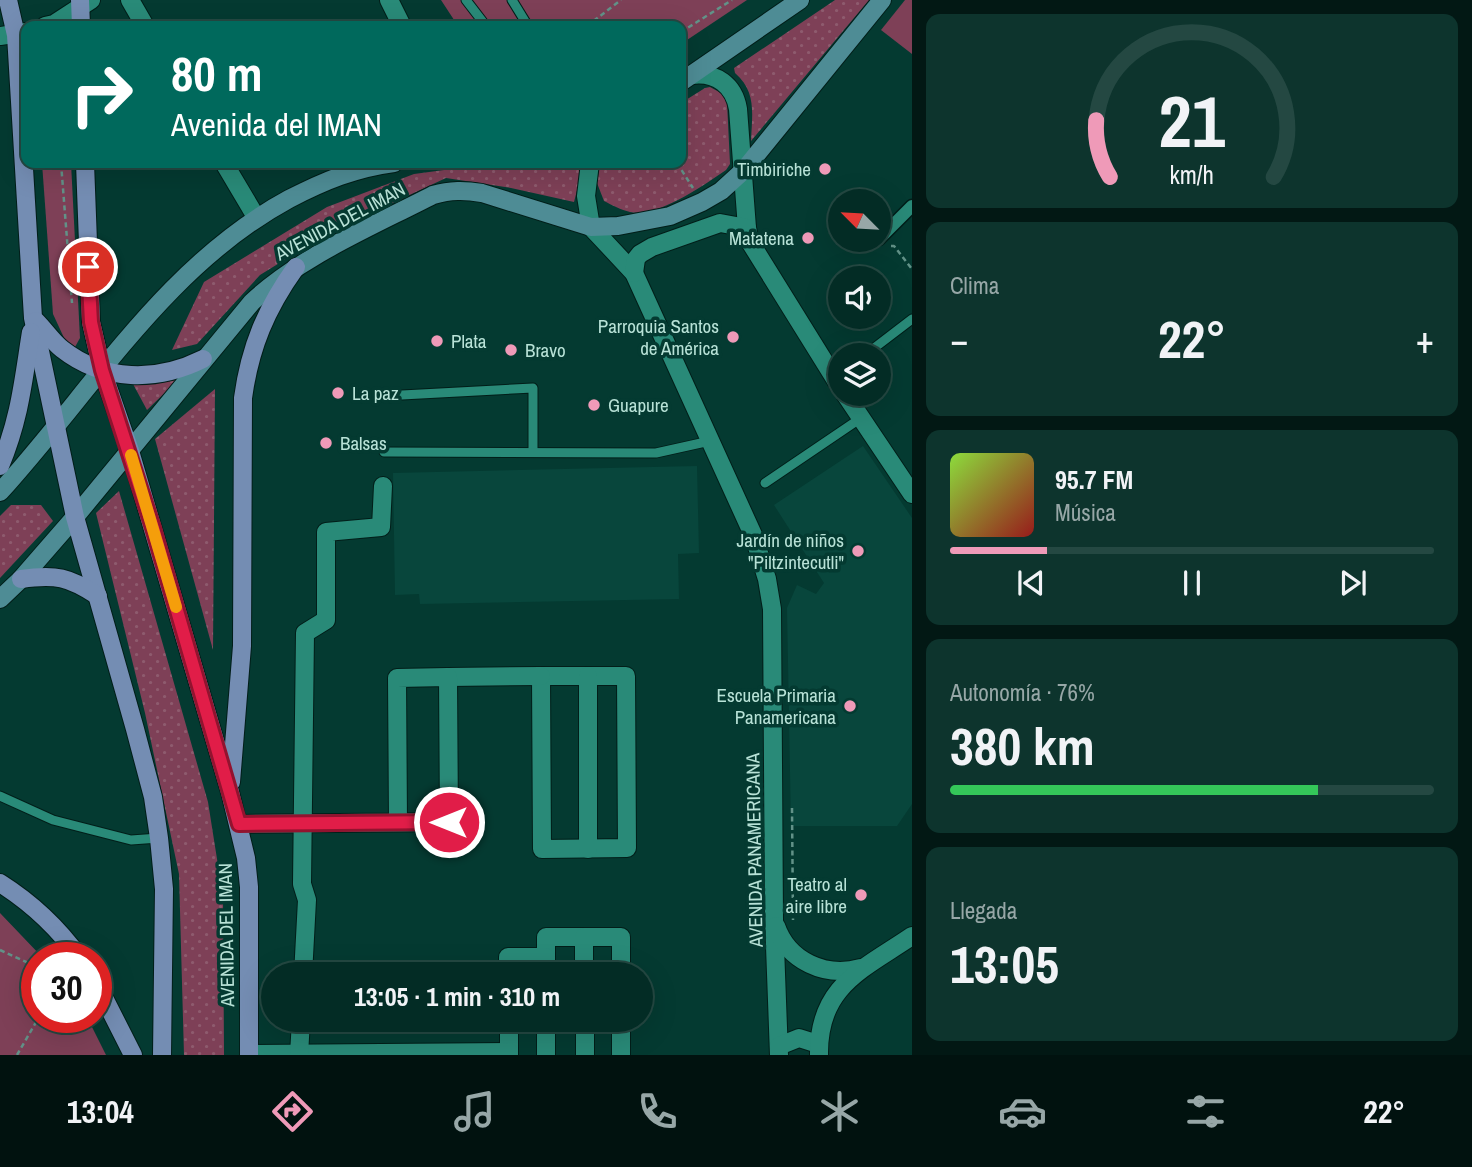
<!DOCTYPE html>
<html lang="es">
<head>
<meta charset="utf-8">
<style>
  body { margin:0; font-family:"Archivo Narrow",sans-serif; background:#0d342d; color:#f1f3f6; height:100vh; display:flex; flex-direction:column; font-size:26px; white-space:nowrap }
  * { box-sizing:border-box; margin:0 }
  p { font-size:23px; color:#97a7a7 }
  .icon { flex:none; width:38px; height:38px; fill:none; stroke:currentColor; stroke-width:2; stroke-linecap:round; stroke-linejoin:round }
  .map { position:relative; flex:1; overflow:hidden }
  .sheet { display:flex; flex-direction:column; gap:14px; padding:14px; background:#021814; width:560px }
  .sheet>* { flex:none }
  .top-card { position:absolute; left:21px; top:21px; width:665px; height:147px; border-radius:14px; box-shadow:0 7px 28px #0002,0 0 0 2px #244842; background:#00695c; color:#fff; overflow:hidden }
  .needle { width:46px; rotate:294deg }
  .fabs { position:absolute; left:828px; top:189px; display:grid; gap:14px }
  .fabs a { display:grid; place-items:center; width:63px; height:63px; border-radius:50%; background:#032c25; box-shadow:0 7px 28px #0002,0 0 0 2px #244842; font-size:35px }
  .speed { position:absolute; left:21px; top:942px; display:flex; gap:14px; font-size:35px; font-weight:700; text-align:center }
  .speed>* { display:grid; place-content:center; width:91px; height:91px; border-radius:50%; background:#032c25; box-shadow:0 7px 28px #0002,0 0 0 2px #244842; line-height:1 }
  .speed .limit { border:10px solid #d22; background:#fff; color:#111 }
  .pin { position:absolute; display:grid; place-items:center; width:60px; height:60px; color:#fff; margin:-30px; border:4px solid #fff; border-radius:50%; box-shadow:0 2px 7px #0007 }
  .me { position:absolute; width:77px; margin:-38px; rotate:270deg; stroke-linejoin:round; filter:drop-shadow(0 0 5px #0008) }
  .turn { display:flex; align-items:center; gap:24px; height:147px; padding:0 35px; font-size:32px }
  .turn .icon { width:91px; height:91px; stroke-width:2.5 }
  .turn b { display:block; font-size:49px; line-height:60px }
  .big { font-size:52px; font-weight:800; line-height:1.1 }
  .sheet .tile { flex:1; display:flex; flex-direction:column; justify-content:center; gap:10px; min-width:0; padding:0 24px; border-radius:14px; background:#0d342d }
  .sheet .dial { align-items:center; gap:0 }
  .dial svg { height:182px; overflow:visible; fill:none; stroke:#244842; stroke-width:7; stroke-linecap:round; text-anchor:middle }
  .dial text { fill:#f1f3f6; stroke:none }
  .song { display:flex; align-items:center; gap:21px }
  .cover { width:84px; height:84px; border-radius:10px; background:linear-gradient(135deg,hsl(90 70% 55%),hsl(0 70% 35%)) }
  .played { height:7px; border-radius:4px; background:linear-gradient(90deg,#ef9ab8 20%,#244842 20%) }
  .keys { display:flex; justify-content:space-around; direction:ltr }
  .heat { display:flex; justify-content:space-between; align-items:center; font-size:38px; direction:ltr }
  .charge { height:10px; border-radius:5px; background:linear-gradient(90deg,#34c759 76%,#244842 0) }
  .trip { position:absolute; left:261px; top:962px; width:392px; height:70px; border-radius:35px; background:#032c25; box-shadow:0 7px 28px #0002,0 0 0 2px #244842; font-weight:800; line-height:70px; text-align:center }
  .tab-bar { display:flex; height:112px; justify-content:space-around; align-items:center; background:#01120f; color:#97a7a7 }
  .tab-bar .icon { width:49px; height:49px }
  .tab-bar .selected { color:#ef9ab8 }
  .tab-bar b { font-size:32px; color:#f1f3f6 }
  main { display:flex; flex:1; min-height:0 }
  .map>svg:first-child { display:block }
</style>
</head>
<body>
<main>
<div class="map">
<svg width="912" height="1055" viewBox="0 0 912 1055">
  <defs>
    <pattern id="grass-dots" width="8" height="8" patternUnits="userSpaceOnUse" patternTransform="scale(1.75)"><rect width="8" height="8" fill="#7e4057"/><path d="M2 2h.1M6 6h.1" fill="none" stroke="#8e5b6e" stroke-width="1.8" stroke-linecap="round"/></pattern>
  </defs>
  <rect width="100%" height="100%" fill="#043a31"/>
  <g fill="#08463c">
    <path d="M863,446L912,518V804L897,826H791L787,608L797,585L816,594L824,583L774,505Z"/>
    <path d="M697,466L699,553L678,554L679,599L420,604L419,594L395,595L393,473Z"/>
  </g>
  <g fill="url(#grass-dots)">
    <path d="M835,0H869L751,141C752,114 757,92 735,73L734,68Z"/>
    <path d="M710,87L721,93L727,102L730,164L726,170C704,185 658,218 630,212C621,210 612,205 604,201L597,183L600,163H681V103L705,88Z"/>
    <path d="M497,163H584L574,202L511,188L446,178L328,233L260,275L197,344L172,350L204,282L327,207L414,174Z"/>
    <path d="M179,379L147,410L133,384Z"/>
    <path d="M215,389L213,650L155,439Z"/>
    <path d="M119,491L208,802L223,897L224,1055H184L179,874L145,713L96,513Z"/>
    <path d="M11,505H41L53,521L0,578V516Z"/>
  </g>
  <g fill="#7e4057">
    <path d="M441,0H747L681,44V26H458Z"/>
    <path d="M905,0H912V54L881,30Z"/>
    <path d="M42,163H71L80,338L75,347L65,340L53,314Z"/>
    <path d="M0,913L42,957H37V1017H87L106,1055H0Z"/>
  </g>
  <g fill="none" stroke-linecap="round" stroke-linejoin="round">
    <g stroke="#021e19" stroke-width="11">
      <g id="service">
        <path d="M466,0L486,26"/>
        <path d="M512,0L528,26"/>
        <path d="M865,355L912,319"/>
        <path d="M383,396L533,388V451"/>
        <path d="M384,452L656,453L710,441"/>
        <path d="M765,483L861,418"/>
        <path d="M0,796L53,820L131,840L159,838"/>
      </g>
    </g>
    <g stroke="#021e19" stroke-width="15">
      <path id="pedestrian" d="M879,239L912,206"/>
    </g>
    <g stroke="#021e19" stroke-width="20">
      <g id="minor">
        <path d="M130,0L145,26"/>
        <path d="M389,0L402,26"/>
        <path d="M45,26L54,24L91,0"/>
        <path d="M0,36L26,32"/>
        <path d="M224,163L256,217"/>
        <path d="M541,676H626L627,848L542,849Z"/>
        <path d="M588,676V849"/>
        <path d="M448,677L541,676"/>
        <path d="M239,824L449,822L448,677L397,678L398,822"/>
        <path d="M546,957V937H584"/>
        <path d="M303,975L307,900L302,884L305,633L326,620V532L381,527L383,486"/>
        <path d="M508,975V957H546V975"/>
        <path d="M584,975V937H621V975"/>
        <path d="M509,1020V1055"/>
        <path d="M546,1020V1055"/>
        <path d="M585,1020V1055"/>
        <path d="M621,1020V1055"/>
        <path d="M249,1054L509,1052"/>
        <path d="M299,1055L301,1020"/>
      </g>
    </g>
    <g stroke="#021e19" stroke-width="20">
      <g id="tertiary">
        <path d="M692,75C716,72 734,85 738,109L747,228L750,242L840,387"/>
        <path d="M590,163L586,196L591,227L634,273L754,537L767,579L772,609L774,919L779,1055"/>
        <path d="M634,273L636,259L640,254L652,247L720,223L747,228"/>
        <path d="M845,394L912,494"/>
        <path d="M776,926C788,961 825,978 861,968"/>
        <path d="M779,1046L799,1038L818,1044"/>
        <path d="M819,1055C818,986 862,970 912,936"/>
      </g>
    </g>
    <g stroke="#021e19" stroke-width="20">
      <g id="secondary">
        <path d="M681,82L800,0"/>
        <path d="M0,492C93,390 165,266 289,199C324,181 355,168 394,163"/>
        <path d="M0,599L21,579L75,517L252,302C301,256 373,226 433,195C451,190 464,190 482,193L591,227L618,226L670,216L702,202L721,191L744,170L882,0"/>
      </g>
    </g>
    <g stroke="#021e19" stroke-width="20">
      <g id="primary">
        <path d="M8,0L16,35L33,318L75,517L135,729L153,797L159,838L164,889L162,1055"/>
        <path d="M80,0L81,26"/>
        <path d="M85,163L91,322L102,370L130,451L230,792L246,858L249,887V1055"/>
        <path d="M36,321C45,330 52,341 62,349C104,382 157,382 203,359"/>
        <path d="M0,466C20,418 23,382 31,332"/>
        <path d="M21,579C56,574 69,577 98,596"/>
        <path d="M231,782L242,646L243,398C250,347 266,309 296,267"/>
        <path d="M0,883C30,902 58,928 79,957"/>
        <path d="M96,982L133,1055"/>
      </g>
    </g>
    <g stroke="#629288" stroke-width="2.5" stroke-dasharray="5 3.5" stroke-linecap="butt">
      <path d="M587,26L621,0"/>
      <path d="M681,32L732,0"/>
      <path d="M61,163L72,303"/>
      <path d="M677,163L693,188"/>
      <path d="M891,246H894L912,269"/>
      <path d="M792,808L793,920"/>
      <path d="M0,950L37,967"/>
      <path d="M17,1055L39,1017"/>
    </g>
    <use href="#service" stroke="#298a78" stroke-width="9"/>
    <use href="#pedestrian" stroke="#298a78" stroke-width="12"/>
    <use href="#minor" stroke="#298a78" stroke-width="18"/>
    <use href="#tertiary" stroke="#298a78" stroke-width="18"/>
    <use href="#secondary" stroke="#4e8c95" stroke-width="18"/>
    <use href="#primary" stroke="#748db3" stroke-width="18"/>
  </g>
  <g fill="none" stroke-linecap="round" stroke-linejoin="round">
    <g stroke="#92132f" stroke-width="18">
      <path id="route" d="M88,267L91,322L102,370L153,528L239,824L449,822"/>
    </g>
    <use href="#route" stroke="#e11d48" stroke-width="12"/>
    <path stroke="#f59e0b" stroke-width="12" d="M131,455L176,607"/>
  </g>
  <g fill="#ef9ab8" stroke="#043a31" stroke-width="2.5">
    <circle cx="825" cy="169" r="7"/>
    <circle cx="808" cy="238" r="7"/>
    <circle cx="733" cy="337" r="7"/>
    <circle cx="437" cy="341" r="7"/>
    <circle cx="511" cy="350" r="7"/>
    <circle cx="338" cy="393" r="7"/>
    <circle cx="594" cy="405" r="7"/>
    <circle cx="326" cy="443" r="7"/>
    <circle cx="858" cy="551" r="7"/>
    <circle cx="850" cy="706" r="7"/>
    <circle cx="861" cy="895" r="7"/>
  </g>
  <g text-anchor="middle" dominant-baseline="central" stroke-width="7" stroke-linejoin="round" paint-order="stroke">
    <g font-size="19" fill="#b8e2d7" stroke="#043a31" text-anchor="end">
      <text x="811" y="169">Timbiriche</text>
      <text x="794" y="238">Matatena</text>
      <text x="719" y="326">Parroquia Santos<tspan x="719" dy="22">de América</tspan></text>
      <text x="451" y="341" text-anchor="start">Plata</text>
      <text x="525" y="350" text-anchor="start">Bravo</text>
      <text x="352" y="393" text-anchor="start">La paz</text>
      <text x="608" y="405" text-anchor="start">Guapure</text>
      <text x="340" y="443" text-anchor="start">Balsas</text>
      <text x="844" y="540">Jardín de niños<tspan x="844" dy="22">"Piltzintecutli"</tspan></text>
      <text x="836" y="695">Escuela Primaria<tspan x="836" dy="22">Panamericana</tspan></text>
      <text x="847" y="884">Teatro al<tspan x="847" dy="22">aire libre</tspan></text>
    </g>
    <g font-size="19" fill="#b8e2d7" stroke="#043a31">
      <text transform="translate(340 221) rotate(-28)">AVENIDA DEL IMAN</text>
      <text transform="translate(754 850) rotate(-91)">AVENIDA PANAMERICANA</text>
      <text transform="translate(226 935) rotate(-91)">AVENIDA DEL IMAN</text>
    </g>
  </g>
</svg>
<div class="fabs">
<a><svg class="needle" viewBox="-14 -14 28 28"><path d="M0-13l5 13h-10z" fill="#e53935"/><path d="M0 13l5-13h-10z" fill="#97a7a7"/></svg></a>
<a><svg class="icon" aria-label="sound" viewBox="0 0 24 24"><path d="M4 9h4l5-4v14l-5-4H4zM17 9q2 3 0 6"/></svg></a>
<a><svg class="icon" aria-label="layers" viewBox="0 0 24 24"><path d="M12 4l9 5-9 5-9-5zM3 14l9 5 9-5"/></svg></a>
</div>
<div class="speed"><div class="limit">30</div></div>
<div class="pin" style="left:88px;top:267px;background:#d93025"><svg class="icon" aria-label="arrive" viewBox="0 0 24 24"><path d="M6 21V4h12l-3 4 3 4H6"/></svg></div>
<svg class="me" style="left:449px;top:822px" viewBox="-20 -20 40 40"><circle r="17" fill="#e11d48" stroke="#fff" stroke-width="3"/><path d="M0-11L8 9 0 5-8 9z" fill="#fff"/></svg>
<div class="trip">13:05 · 1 min · 310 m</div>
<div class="top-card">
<div class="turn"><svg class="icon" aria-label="right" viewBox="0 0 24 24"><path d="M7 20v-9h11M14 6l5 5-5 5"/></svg><div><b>80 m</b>Avenida del IMAN</div></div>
</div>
</div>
<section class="sheet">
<div class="tile dial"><svg viewBox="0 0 100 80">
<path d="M14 69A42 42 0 1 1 86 69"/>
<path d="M14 69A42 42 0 0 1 8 44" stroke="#ef9ab8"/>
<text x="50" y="56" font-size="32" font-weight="700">21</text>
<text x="50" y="72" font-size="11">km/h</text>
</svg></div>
<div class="tile"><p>Clima</p>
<div class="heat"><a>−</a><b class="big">22°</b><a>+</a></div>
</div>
<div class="tile">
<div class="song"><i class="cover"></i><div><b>95.7 FM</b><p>Música</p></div></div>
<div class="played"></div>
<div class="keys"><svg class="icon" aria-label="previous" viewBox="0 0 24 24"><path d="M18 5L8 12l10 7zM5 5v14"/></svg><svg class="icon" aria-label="pause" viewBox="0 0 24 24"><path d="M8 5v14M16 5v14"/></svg><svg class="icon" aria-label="next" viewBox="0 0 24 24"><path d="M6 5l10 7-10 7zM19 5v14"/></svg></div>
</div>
<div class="tile"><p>Autonomía · 76%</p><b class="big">380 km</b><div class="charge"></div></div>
<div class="tile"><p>Llegada</p><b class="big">13:05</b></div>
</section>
</main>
<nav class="tab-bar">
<b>13:04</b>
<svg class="icon selected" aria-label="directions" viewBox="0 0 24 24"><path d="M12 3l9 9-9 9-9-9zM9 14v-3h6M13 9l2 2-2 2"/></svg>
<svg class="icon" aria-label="music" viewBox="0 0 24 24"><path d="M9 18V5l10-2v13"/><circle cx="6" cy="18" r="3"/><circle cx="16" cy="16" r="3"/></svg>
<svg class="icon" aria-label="phone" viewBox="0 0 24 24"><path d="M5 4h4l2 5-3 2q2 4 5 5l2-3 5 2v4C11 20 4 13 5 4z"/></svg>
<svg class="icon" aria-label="climate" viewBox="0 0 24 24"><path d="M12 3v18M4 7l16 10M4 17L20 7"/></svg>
<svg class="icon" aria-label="car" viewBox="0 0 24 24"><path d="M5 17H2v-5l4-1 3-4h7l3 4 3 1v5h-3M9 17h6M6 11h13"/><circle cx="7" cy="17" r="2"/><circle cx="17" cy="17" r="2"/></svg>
<svg class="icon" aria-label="filters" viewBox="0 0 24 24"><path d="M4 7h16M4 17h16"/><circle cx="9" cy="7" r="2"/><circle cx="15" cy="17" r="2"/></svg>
<b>22°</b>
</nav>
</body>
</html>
